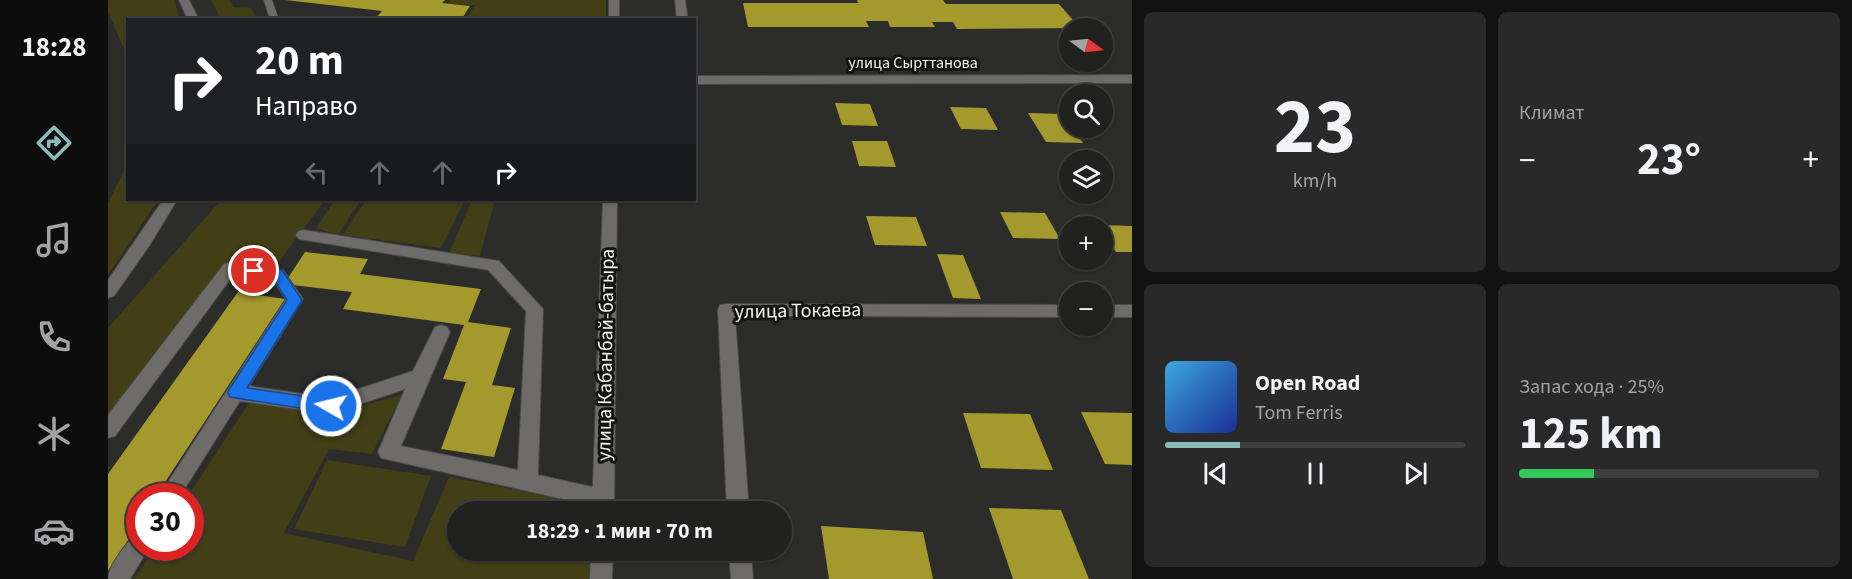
<!DOCTYPE html>
<html lang="ru">
<head>
<meta charset="utf-8">
<style>
  body { margin:0; font-family:"Source Sans 3",sans-serif; background:#292929; color:#f1f3f6; height:100vh; display:flex; flex-direction:column; font-size:22px; white-space:nowrap }
  * { box-sizing:border-box; margin:0 }
  p { font-size:20px; color:#a2a3a5 }
  .icon { flex:none; width:33px; height:33px; fill:none; stroke:currentColor; stroke-width:2; stroke-linecap:round; stroke-linejoin:round }
  .map { position:relative; flex:1; overflow:hidden }
  .sheet { display:flex; flex-direction:column; gap:12px; padding:12px; background:#121212; width:720px }
  .sheet>* { flex:none }
  .hud { position:absolute; left:18px; top:18px; width:570px; height:183px; border-radius:0px; box-shadow:0 2px 4px #0004,0 0 0 2px #3e3e3e; background:#202124; color:#fff; overflow:hidden }
  .needle { width:39px; rotate:105deg }
  .buttons { position:absolute; left:951px; top:18px; display:grid; gap:12px }
  .buttons a { display:grid; place-items:center; width:54px; height:54px; border-radius:50%; background:#212120; box-shadow:0 2px 4px #0004,0 0 0 2px #3e3e3e; font-size:30px }
  .speed { position:absolute; left:18px; top:483px; display:flex; gap:12px; font-size:30px; font-weight:700; text-align:center }
  .speed>* { display:grid; place-content:center; width:78px; height:78px; border-radius:50%; background:#212120; box-shadow:0 2px 4px #0004,0 0 0 2px #3e3e3e; line-height:1 }
  .speed .limit { border:9px solid #d22; background:#fff; color:#111 }
  .pin { position:absolute; display:grid; place-items:center; width:51px; height:51px; color:#fff; margin:-26px; border:3px solid #fff; border-radius:50%; box-shadow:0 2px 6px #0007 }
  .me { position:absolute; width:66px; margin:-33px; rotate:278deg; stroke-linejoin:round; filter:drop-shadow(0 0 4px #0008) }
  .turn { display:flex; align-items:center; gap:21px; height:126px; padding:0 30px; font-size:27px }
  .turn .icon { width:78px; height:78px; stroke-width:2.5 }
  .turn b { display:block; font-size:42px; line-height:51px }
  .lanes { display:flex; align-items:center; height:57px; padding:0 30px; background:#0003; justify-content:center; gap:30px; direction:ltr }
  .lanes .off { opacity:.35 }
  .big { font-size:45px; font-weight:700; line-height:1.1 }
  .sheet .widget { flex:1; display:flex; flex-direction:column; justify-content:center; gap:9px; min-width:0; padding:0 21px; border-radius:9px; background:#292929 }
  .sheet .dial { align-items:center; gap:0 }
  .dial b { font-size:78px; line-height:1 }
  .song { display:flex; align-items:center; gap:18px }
  .cover { width:72px; height:72px; border-radius:9px; background:linear-gradient(135deg,hsl(200 70% 55%),hsl(230 70% 35%)) }
  .played { height:6px; border-radius:3px; background:linear-gradient(90deg,#8bbbb9 25%,#3e3e3e 25%) }
  .keys { display:flex; justify-content:space-around; direction:ltr }
  .heat { display:flex; justify-content:space-between; align-items:center; font-size:33px; direction:ltr }
  .charge { height:9px; border-radius:4px; background:linear-gradient(90deg,#34c759 25%,#3e3e3e 0) }
  .sheet .tiles { flex:1; display:grid; gap:12px; grid-template-columns:repeat(2,1fr) }
  .trip { position:absolute; left:339px; top:501px; width:345px; height:60px; border-radius:30px; background:#212120; box-shadow:0 2px 4px #0004,0 0 0 2px #3e3e3e; font-weight:700; line-height:60px; text-align:center }
  main { display:flex; flex:1; min-height:0 }
  .menu { display:flex; flex-direction:column; width:108px; justify-content:space-around; align-items:center; background:#0d0d0d; color:#a2a3a5 }
  .menu .icon { width:42px; height:42px }
  .menu .selected { color:#8bbbb9 }
  .menu b { font-size:27px; color:#f1f3f6 }
  .map>svg:first-child { display:block }
</style>
</head>
<body>
<main>
<nav class="menu">
<b>18:28</b>
<svg class="icon selected" aria-label="directions" viewBox="0 0 24 24"><path d="M12 3l9 9-9 9-9-9zM9 14v-3h6M13 9l2 2-2 2"/></svg>
<svg class="icon" aria-label="music" viewBox="0 0 24 24"><path d="M9 18V5l10-2v13"/><circle cx="6" cy="18" r="3"/><circle cx="16" cy="16" r="3"/></svg>
<svg class="icon" aria-label="phone" viewBox="0 0 24 24"><path d="M5 4h4l2 5-3 2q2 4 5 5l2-3 5 2v4C11 20 4 13 5 4z"/></svg>
<svg class="icon" aria-label="climate" viewBox="0 0 24 24"><path d="M12 3v18M4 7l16 10M4 17L20 7"/></svg>
<svg class="icon" aria-label="car" viewBox="0 0 24 24"><path d="M5 17H2v-5l4-1 3-4h7l3 4 3 1v5h-3M9 17h6M6 11h13"/><circle cx="7" cy="17" r="2"/><circle cx="17" cy="17" r="2"/></svg>
</nav>
<div class="map">
<svg width="1024" height="579" viewBox="0 0 1024 579">
  <rect width="100%" height="100%" fill="#2c2c2a"/>
  <g fill="#423e15">
    <path d="M0,0H67L71,19L20,20L19,56L0,12Z"/>
    <path d="M103,0H121L126,7L143,8L149,19H113Z"/>
    <path d="M343,0H498V19H358L367,5L340,4Z"/>
    <path d="M19,164L20,200H50L0,275V203Z"/>
    <path d="M113,200H217L170,263L121,262L0,421V328Z"/>
    <path d="M227,200H253L230,235L208,228Z"/>
    <path d="M258,200H357L333,248L235,235Z"/>
    <path d="M364,200H387L372,256L341,253Z"/>
    <path d="M294,395L264,454L221,449L176,533L305,561L341,477L486,505V512H350V550L484,551L482,579H26L47,548H82V496H80L141,403L222,414Z"/>
    <path d="M219,460L323,476L297,547L186,529Z"/>
  </g>
  <g fill="#a3992d">
    <path d="M177,0H337L334,3L362,6L353,20H266L274,11Z"/>
    <path d="M749,0H835L838,4H951L972,28L849,29L845,22H824L827,27H782L780,21H758L761,27H640L635,3H750Z"/>
    <path d="M727,103L762,104L770,126L734,125Z"/>
    <path d="M842,107L878,108L890,130L853,129Z"/>
    <path d="M920,113L956,114L962,122V128H965L975,143L938,142Z"/>
    <path d="M744,141H779L788,167L751,166Z"/>
    <path d="M892,212L937,213L952,239L905,238Z"/>
    <path d="M758,216L808,217L819,246L767,245Z"/>
    <path d="M994,225L1024,226V252H1008L994,229Z"/>
    <path d="M197,252L260,259L252,274L373,289L360,322L403,328L384,385L407,388L386,457L333,449L358,382L335,379L356,325L235,309L244,292L176,284Z"/>
    <path d="M829,254L855,255L873,299L845,298Z"/>
    <path d="M130,292L177,299L48,496H32V522L0,571V474Z"/>
    <path d="M973,412L1024,413V465L997,464Z"/>
    <path d="M855,413L922,414L945,470L873,468Z"/>
    <path d="M881,508L953,510L981,579H905Z"/>
    <path d="M713,526L815,532L825,579H721Z"/>
  </g>
  <g fill="none" stroke-linecap="round" stroke-linejoin="round">
    <g stroke="#494947" stroke-width="1">
      <path id="service" d="M156,0H164L171,20H162Z"/>
    </g>
    <g stroke="#494947" stroke-width="2">
      <g id="minor">
        <path d="M567,0H577L580,20H569Z"/>
        <path d="M1024,75V83L586,84V76Z"/>
        <path d="M196,230L391,261L435,309L430,475L502,491L505,498L502,505L495,508L273,458L270,452L297,389L223,414L132,401L72,496H51L178,299L164,279L126,274L7,436L0,438V415L116,264L122,262L175,270L195,299L141,386L223,398L305,371L327,327L333,325L339,327L342,332L293,446L410,470L418,311L380,270L191,239L188,235L191,231Z"/>
        <path d="M618,304L962,305V317L627,316L641,512H619L610,310L612,305Z"/>
        <rect x="994" y="305" width="30" height="12"/>
        <path d="M32,533V548H41L22,579H0C0,567 21,537 32,533Z"/>
        <path d="M621,550H643L645,579H623Z"/>
      </g>
    </g>
    <g stroke="#494947" stroke-width="2">
      <g id="secondary">
        <path d="M71,0H81L91,20H80Z"/>
        <rect x="501" y="0" width="10" height="20"/>
        <path d="M55,200H69L41,246L6,296L0,298V280Z"/>
        <path d="M495,200H509L506,512H484Z"/>
        <path d="M483,550H505L504,579H482Z"/>
      </g>
    </g>
    <use href="#service" fill="#6d6c6a" fill-rule="evenodd"/>
    <use href="#minor" fill="#6d6c6a" fill-rule="evenodd"/>
    <use href="#secondary" fill="#6d6c6a" fill-rule="evenodd"/>
  </g>
  <path fill="#1a73e8" stroke="#114b97" stroke-width="1.5" d="M146,266L174,270L194,300L139,388L223,400L228,402L231,406L228,411L223,413L122,397L120,392L122,388L179,300L165,278L141,275L139,271Z"/>
  <g text-anchor="middle" dominant-baseline="central" stroke-width="6" stroke-linejoin="round" paint-order="stroke">
    <g font-size="16" fill="#f2f2f0" stroke="#141413">
      <text x="805" y="63">улица Сырттанова</text>
    </g>
    <g font-size="20" fill="#f2f2f0" stroke="#141413">
      <text transform="translate(690 311) rotate(-1)">улица Токаева</text>
      <text transform="translate(498 355) rotate(-89)">улица Кабанбай-батыра</text>
    </g>
  </g>
</svg>
<div class="buttons">
<a><svg class="needle" viewBox="-14 -14 28 28"><path d="M0-13l5 13h-10z" fill="#e53935"/><path d="M0 13l5-13h-10z" fill="#a2a3a5"/></svg></a>
<a><svg class="icon" aria-label="search" viewBox="0 0 24 24"><circle cx="10" cy="10" r="6"/><path d="M15 15l6 6"/></svg></a>
<a><svg class="icon" aria-label="layers" viewBox="0 0 24 24"><path d="M12 4l9 5-9 5-9-5zM3 14l9 5 9-5"/></svg></a>
<a>+</a>
<a>−</a>
</div>
<div class="speed"><div class="limit">30</div></div>
<div class="pin" style="left:146px;top:271px;background:#d93025"><svg class="icon" aria-label="arrive" viewBox="0 0 24 24"><path d="M6 21V4h12l-3 4 3 4H6"/></svg></div>
<svg class="me" style="left:223px;top:406px" viewBox="-20 -20 40 40"><circle r="17" fill="#1a73e8" stroke="#fff" stroke-width="3"/><path d="M0-11L8 9 0 5-8 9z" fill="#fff"/></svg>
<div class="trip">18:29 · 1 мин · 70 m</div>
<div class="hud">
<div class="turn"><svg class="icon" aria-label="right" viewBox="0 0 24 24"><path d="M7 20v-9h11M14 6l5 5-5 5"/></svg><div><b>20 m</b>Направо</div></div>
<div class="lanes"><svg class="icon off" aria-label="left" viewBox="0 0 24 24"><path d="M17 20v-9H6M10 6l-5 5 5 5"/></svg><svg class="icon off" aria-label="ahead" viewBox="0 0 24 24"><path d="M12 20V5M6 11l6-6 6 6"/></svg><svg class="icon off" aria-label="ahead" viewBox="0 0 24 24"><path d="M12 20V5M6 11l6-6 6 6"/></svg><svg class="icon" aria-label="right" viewBox="0 0 24 24"><path d="M7 20v-9h11M14 6l5 5-5 5"/></svg></div>
</div>
</div>
<section class="sheet">
<div class="tiles">
<div class="widget dial"><b>23</b><p>km/h</p></div>
<div class="widget"><p>Климат</p>
<div class="heat"><a>−</a><b class="big">23°</b><a>+</a></div>
</div>
<div class="widget">
<div class="song"><i class="cover"></i><div><b>Open Road</b><p>Tom Ferris</p></div></div>
<div class="played"></div>
<div class="keys"><svg class="icon" aria-label="previous" viewBox="0 0 24 24"><path d="M18 5L8 12l10 7zM5 5v14"/></svg><svg class="icon" aria-label="pause" viewBox="0 0 24 24"><path d="M8 5v14M16 5v14"/></svg><svg class="icon" aria-label="next" viewBox="0 0 24 24"><path d="M6 5l10 7-10 7zM19 5v14"/></svg></div>
</div>
<div class="widget"><p>Запас хода · 25%</p><b class="big">125 km</b><div class="charge"></div></div>
</div>
</section>
</main>
</body>
</html>
